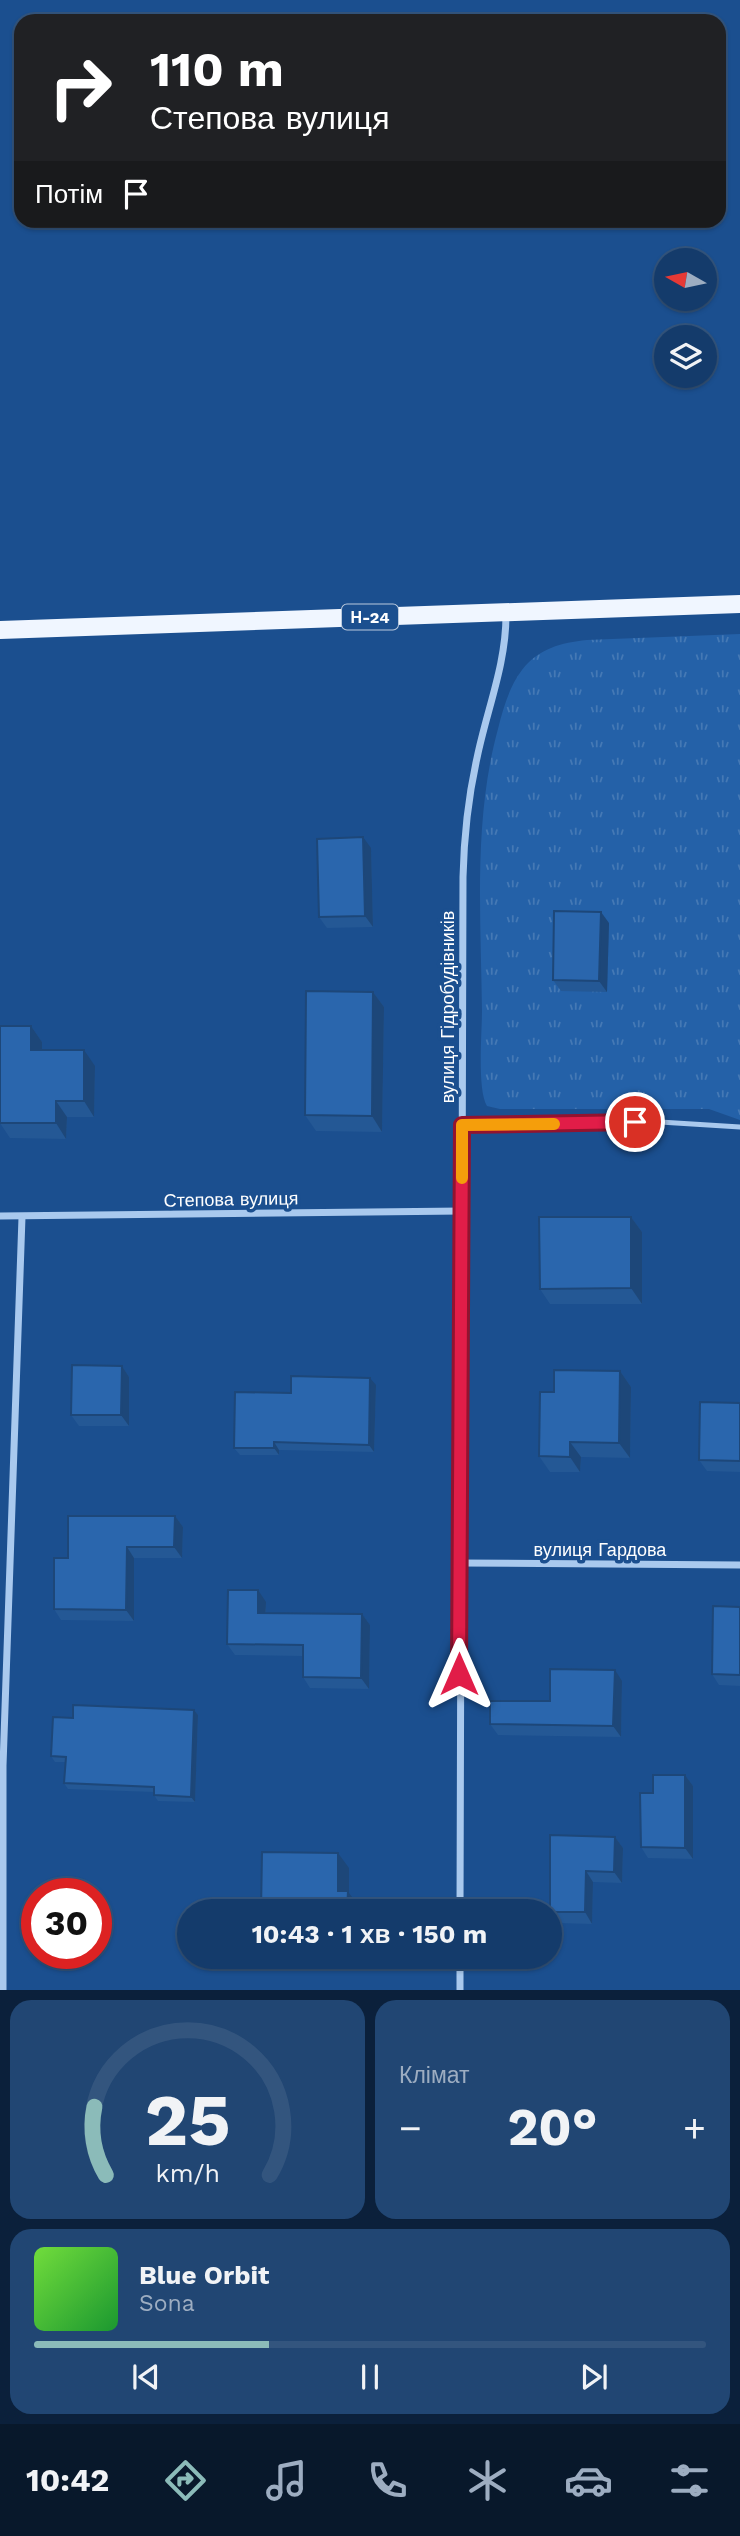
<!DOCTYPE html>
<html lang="uk">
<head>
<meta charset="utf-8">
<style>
  body { margin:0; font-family:"Work Sans",sans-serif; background:#214673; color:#f1f3f6; height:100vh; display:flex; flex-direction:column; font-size:26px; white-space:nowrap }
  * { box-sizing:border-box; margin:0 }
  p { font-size:23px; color:#9dadc1 }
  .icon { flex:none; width:38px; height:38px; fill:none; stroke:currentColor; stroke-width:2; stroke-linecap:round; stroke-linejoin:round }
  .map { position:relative; height:1990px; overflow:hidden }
  .side { display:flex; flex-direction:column; gap:10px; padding:10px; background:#0b203b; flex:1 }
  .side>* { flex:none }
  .top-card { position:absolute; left:14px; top:14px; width:712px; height:214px; border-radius:21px; box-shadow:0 2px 5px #0004,0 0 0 2px #33557e; background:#202124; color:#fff; overflow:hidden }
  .needle { width:46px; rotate:279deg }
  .controls { position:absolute; left:654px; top:248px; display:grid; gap:14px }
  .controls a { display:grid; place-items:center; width:63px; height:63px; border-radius:50%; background:#143b6b; box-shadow:0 2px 5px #0004,0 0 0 2px #33557e; font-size:35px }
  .speed { position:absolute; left:21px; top:1878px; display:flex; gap:14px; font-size:35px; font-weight:700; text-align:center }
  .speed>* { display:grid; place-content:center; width:91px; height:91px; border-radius:50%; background:#143b6b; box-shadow:0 2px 5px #0004,0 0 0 2px #33557e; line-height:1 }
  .speed .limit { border:10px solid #d22; background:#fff; color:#111 }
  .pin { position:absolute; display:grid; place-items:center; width:60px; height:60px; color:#fff; margin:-30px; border:4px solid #fff; border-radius:50%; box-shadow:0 2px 7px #0007 }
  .me { position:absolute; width:77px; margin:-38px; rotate:0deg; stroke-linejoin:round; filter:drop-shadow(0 0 5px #0008) }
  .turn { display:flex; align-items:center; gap:24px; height:147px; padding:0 21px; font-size:32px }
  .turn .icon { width:91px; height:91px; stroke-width:2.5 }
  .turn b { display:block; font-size:49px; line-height:60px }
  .then { display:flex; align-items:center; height:66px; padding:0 21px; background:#0003; gap:14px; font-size:26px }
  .big { font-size:52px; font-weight:700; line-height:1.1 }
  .side .card { flex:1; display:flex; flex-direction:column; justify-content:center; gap:10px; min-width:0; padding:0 24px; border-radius:21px; background:#214673 }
  .side .dial { align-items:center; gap:0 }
  .dial svg { height:182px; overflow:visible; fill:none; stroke:#33557e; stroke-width:7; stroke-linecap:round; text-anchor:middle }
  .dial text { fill:#f1f3f6; stroke:none }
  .song { display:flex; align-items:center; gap:21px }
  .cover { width:84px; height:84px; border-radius:10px; background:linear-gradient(135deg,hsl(100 70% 55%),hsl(130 70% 35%)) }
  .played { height:7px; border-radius:4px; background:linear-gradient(90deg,#8bbbb9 35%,#33557e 35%) }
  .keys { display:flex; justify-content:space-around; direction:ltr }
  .heat { display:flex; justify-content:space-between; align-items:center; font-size:38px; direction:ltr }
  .side .tiles { flex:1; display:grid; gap:10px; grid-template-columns:1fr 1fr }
  .card:last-child { grid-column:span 2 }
  .trip { position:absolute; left:177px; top:1899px; width:385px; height:70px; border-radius:35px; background:#143b6b; box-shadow:0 2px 5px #0004,0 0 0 2px #33557e; font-weight:700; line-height:70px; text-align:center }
  .dock { display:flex; height:112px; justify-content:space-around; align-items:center; background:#08182b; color:#9dadc1 }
  .dock .icon { width:49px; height:49px }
  .dock .selected { color:#8bbbb9 }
  .dock b { font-size:32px; color:#f1f3f6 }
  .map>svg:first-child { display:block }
</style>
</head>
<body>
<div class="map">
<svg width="740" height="1990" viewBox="0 0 740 1990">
  <defs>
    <pattern id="grass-tufts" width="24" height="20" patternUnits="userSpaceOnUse" patternTransform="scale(1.75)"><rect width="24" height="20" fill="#2461a8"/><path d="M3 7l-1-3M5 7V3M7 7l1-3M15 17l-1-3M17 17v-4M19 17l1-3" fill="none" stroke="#4579b5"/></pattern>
  </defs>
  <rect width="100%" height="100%" fill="#1b4f8f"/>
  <path fill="url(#grass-tufts)" d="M740,634V1120L709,1109H500L487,1106C477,1089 482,1033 482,1011C481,917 473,820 498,729C503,709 509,687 522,670C539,648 561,643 587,640Z"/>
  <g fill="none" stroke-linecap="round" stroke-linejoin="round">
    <path stroke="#a9c9ee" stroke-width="5" d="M462,1125L660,1122L740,1127"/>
    <g stroke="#a9c9ee" stroke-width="7">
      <path d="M0,1216L462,1211"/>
      <path d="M459,1563L740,1565"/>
      <path d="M460,1911L463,877C464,837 468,798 477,758C487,709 506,665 506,615"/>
      <path d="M460,1956V1990"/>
      <path d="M3,1990V1766L22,1217"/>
    </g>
    <path stroke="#f0f6ff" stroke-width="18" d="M0,630L740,604"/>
  </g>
  <g fill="#245895">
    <path d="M371,848L373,927L327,928L319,917Z"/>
    <path d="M609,923L607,992L561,991L553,980Z"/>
    <path d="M373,992L384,1007L382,1132L316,1131L305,1115Z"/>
    <path d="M0,1026H31L42,1042V1050L95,1066L94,1117H67L66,1139L10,1138L0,1123Z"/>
    <path d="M631,1217L642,1232V1304H550L540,1289Z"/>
    <path d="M122,1366L129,1377V1426H79L71,1415Z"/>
    <path d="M620,1371L631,1387L630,1458L581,1457L580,1472H550L539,1456L554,1392Z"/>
    <path d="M376,1385L374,1452L279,1450V1455H240L234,1448L291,1393Z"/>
    <path d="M740,1403V1472L707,1471L699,1460Z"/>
    <path d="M175,1516L183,1527L182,1558H134V1621L61,1620L54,1609L68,1558Z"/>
    <path d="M266,1602V1614H362L370,1625L369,1689L310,1688L303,1677V1656L235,1655L227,1644Z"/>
    <path d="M740,1607V1686L719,1685L712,1674Z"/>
    <path d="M622,1681L621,1737L498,1735L490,1724L550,1701Z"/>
    <path d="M194,1710L198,1715L195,1802L158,1801L154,1795V1792L68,1789L64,1783L66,1762H55L51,1756L73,1718Z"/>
    <path d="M685,1775L693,1786V1859L648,1858L641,1847Z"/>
    <path d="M615,1837L623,1848L622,1883L593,1882L592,1924L557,1923L550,1911Z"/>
  </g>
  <g fill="#1d4779">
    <path d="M363,837L371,848L373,927L365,916Z"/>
    <path d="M601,912L609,923L607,992L599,981Z"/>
    <path d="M373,992L384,1007L382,1132L372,1116Z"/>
    <path d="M31,1026L42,1042V1066L31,1050Z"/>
    <path d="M84,1050L95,1066L94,1117L84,1101Z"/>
    <path d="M56,1101L67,1117L66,1139L56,1123Z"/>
    <path d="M631,1217L642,1232V1304L631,1288Z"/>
    <path d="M122,1366L129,1377V1426L121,1415Z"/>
    <path d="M620,1371L631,1387L630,1458L619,1443Z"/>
    <path d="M370,1378L376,1385L374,1452L369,1445Z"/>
    <path d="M274,1442L279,1450V1455L274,1448Z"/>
    <path d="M570,1442L581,1457L580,1472L570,1457Z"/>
    <path d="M175,1516L183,1527L182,1558L174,1547Z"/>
    <path d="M127,1547L134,1558V1621L126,1610Z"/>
    <path d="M258,1590L266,1602L265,1625L258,1613Z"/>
    <path d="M362,1614L370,1625L369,1689L361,1678Z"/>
    <path d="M615,1670L622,1681L621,1737L613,1726Z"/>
    <path d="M194,1710L198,1715L195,1802L191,1797Z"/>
    <path d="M685,1775L693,1786V1859L685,1848Z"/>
    <path d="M615,1837L623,1848L622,1883L614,1872Z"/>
    <path d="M338,1853L349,1868V1893L359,1906L358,1911H347L338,1891Z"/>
    <path d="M586,1871L593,1882L592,1924L585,1912Z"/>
  </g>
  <g fill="#2a66ad" stroke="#1d4779" stroke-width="2">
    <path d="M363,837L365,916L319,917L317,839Z"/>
    <path d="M554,911L601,912L599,981L553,980Z"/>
    <path d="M306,991L373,992L372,1116L305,1115Z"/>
    <path d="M0,1026H31V1050H84V1101H56V1123H0Z"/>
    <path d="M539,1217H631V1288L540,1289Z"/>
    <path d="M72,1365L122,1366L121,1415H71Z"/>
    <path d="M554,1370L620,1371L619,1443L570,1442V1457L539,1456L540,1392H554Z"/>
    <path d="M291,1376L370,1378L369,1445L274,1442V1448H234L235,1392L291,1393Z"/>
    <path d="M700,1402L740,1403V1461L699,1460Z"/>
    <path d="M68,1516H175L174,1547H127L126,1610L54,1609V1558H68Z"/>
    <path d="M228,1590H258V1613L362,1614L361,1678L303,1677V1645L227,1644Z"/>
    <path d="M713,1606L740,1607V1675L712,1674Z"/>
    <path d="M550,1669L615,1670L613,1726L490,1724V1701H550Z"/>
    <path d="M73,1705L194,1710L191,1797L154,1795V1787L64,1783L66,1757L51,1756L53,1717L73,1718Z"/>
    <path d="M653,1775H685V1848L641,1847L640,1793H653Z"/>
    <path d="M550,1835L615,1837L614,1872L586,1871L585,1912H550Z"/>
    <path d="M262,1852L338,1853V1891H348L347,1911H261Z"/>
  </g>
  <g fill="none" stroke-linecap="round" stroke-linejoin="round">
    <g stroke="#92132f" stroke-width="18">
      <path id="route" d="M459,1674L462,1125L635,1122"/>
    </g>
    <use href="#route" stroke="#e11d48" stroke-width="12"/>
    <path stroke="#f59e0b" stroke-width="12" d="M462,1178V1125L554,1124"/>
  </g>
  <g text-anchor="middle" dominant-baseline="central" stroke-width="7" stroke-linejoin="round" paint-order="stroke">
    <rect fill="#1b4f8f" stroke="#bbcadd" stroke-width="2" x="342" y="604.5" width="56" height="25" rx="5"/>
    <g font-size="16" font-weight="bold" fill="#fff">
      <text x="370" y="617">Н-24</text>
    </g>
    <g font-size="18" fill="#fff" stroke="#1b4f8f">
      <text transform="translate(447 1007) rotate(-90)">вулиця Гідробудівників</text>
      <text transform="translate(231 1199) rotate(-1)">Степова вулиця</text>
      <text x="600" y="1549">вулиця Гардова</text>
    </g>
  </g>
</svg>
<div class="controls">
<a><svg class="needle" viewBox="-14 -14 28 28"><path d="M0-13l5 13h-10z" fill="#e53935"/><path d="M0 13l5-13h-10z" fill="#9dadc1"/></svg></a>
<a><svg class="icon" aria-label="layers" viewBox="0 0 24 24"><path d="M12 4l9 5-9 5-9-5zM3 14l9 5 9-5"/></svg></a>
</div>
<div class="speed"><div class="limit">30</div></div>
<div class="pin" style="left:635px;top:1122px;background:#d93025"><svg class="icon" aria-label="arrive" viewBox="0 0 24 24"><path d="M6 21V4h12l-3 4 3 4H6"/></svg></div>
<svg class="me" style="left:459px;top:1674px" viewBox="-20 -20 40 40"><path d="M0-17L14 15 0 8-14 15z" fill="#e11d48" stroke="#fff" stroke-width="4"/></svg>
<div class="trip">10:43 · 1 хв · 150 m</div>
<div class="top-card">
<div class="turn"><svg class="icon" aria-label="right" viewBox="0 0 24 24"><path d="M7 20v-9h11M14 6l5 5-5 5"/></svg><div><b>110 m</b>Степова вулиця</div></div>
<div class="then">Потім<svg class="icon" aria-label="arrive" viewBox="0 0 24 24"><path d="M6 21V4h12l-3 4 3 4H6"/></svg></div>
</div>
</div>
<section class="side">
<div class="tiles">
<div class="card dial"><svg viewBox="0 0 100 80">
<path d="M14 69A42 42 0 1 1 86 69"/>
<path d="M14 69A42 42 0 0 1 9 39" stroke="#8bbbb9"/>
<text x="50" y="56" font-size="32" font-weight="700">25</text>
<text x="50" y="72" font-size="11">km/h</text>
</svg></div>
<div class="card"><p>Клімат</p>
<div class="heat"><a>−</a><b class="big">20°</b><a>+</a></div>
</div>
<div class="card">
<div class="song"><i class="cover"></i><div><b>Blue Orbit</b><p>Sona</p></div></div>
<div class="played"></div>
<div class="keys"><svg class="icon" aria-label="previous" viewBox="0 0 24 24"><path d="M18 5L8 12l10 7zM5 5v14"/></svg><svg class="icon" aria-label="pause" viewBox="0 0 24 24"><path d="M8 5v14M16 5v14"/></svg><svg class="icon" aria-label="next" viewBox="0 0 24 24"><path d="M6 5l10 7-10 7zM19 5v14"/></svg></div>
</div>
</div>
</section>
<nav class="dock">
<b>10:42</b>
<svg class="icon selected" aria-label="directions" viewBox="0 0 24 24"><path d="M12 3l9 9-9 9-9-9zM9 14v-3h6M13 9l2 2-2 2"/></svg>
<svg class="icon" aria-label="music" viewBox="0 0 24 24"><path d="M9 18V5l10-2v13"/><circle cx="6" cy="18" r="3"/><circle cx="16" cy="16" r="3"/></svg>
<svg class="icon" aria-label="phone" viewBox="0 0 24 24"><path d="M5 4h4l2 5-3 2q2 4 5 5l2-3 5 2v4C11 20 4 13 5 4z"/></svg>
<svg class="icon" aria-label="climate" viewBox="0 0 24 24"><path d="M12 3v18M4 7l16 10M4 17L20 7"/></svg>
<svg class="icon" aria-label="car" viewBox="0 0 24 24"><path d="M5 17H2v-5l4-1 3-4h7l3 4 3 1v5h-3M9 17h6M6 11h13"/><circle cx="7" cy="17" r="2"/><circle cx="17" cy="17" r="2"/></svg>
<svg class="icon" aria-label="filters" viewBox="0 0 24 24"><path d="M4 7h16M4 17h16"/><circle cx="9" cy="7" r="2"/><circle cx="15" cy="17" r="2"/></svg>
</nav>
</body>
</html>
